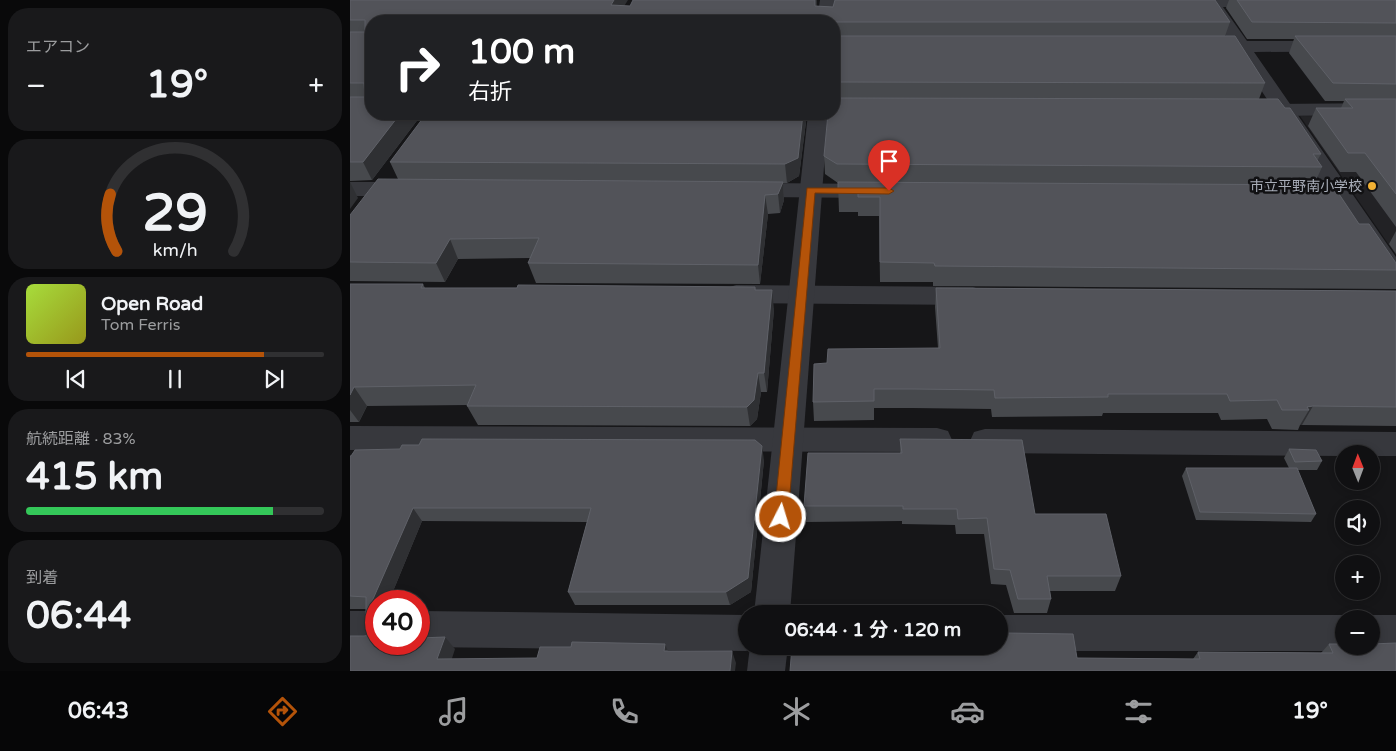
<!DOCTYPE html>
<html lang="ja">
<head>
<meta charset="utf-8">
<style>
  body { margin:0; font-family:"Varela Round","Noto Sans JP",sans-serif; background:#19191b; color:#f1f3f6; height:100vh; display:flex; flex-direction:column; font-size:19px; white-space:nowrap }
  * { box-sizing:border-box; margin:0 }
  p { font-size:16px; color:#9c9d9f }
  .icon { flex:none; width:28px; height:28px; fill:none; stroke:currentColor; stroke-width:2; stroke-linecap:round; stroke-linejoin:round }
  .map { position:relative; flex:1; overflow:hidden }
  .details { display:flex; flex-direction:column; gap:8px; padding:8px; background:#09090a; width:350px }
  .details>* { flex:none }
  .banner { position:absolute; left:15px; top:15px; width:475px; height:105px; border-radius:20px; box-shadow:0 2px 8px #0003,0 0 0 1px #303032; background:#202124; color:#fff; overflow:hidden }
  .needle { width:32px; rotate:359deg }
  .controls { position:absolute; left:985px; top:445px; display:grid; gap:10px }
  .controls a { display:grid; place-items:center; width:45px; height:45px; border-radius:50%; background:#101012; box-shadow:0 2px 8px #0003,0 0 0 1px #303032; font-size:25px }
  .speed { position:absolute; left:15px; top:590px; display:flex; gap:10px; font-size:25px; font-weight:700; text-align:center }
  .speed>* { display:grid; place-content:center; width:65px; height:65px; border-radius:50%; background:#101012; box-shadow:0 2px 8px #0003,0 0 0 1px #303032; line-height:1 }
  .speed .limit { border:8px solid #d22; background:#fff; color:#111 }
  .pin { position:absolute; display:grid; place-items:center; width:42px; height:42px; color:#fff; margin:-51px -21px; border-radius:50% 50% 50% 0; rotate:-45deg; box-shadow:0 0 5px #0007 }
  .pin .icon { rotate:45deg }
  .me { position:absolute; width:55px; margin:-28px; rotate:5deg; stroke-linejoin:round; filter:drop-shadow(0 0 4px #0008) }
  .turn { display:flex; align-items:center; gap:18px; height:105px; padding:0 20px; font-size:22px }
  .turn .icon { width:65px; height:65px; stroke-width:2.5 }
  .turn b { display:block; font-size:35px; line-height:42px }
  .big { font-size:38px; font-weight:700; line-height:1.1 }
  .details .card { flex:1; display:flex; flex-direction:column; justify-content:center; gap:8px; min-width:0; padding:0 18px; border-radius:20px; background:#19191b }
  .details .dial { align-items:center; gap:0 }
  .dial svg { height:130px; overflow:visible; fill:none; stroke:#303032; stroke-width:7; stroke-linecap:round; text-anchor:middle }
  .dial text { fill:#f1f3f6; stroke:none }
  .song { display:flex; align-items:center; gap:15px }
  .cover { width:60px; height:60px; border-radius:8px; background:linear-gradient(135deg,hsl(80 70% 55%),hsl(60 70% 35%)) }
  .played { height:5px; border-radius:2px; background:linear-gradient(90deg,#b45309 80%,#303032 80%) }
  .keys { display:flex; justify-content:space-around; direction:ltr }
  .heat { display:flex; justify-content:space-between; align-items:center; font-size:28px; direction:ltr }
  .charge { height:8px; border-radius:4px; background:linear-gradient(90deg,#34c759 83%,#303032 0) }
  .trip { position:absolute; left:388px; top:605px; width:270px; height:50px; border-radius:25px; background:#101012; box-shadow:0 2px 8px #0003,0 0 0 1px #303032; font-weight:700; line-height:50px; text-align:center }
  .tabs { display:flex; height:80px; justify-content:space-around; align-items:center; background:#060607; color:#9c9d9f }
  .tabs .icon { width:35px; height:35px }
  .tabs .current { color:#b45309 }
  .tabs b { font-size:22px; color:#f1f3f6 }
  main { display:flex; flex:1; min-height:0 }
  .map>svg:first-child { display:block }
</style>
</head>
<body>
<main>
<section class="details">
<div class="card"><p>エアコン</p>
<div class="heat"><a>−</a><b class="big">19°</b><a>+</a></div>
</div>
<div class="card dial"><svg viewBox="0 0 100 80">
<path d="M14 69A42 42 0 1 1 86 69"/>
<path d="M14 69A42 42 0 0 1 10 34" stroke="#b45309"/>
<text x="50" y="56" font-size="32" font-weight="700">29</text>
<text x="50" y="72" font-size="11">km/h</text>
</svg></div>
<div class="card">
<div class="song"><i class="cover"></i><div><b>Open Road</b><p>Tom Ferris</p></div></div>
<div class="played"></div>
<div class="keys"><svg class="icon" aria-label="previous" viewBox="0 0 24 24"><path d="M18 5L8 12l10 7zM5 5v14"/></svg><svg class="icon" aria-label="pause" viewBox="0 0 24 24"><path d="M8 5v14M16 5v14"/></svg><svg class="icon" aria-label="next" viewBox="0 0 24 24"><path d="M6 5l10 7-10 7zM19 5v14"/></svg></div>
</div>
<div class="card"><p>航続距離 · 83%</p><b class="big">415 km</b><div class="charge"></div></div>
<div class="card"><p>到着</p><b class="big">06:44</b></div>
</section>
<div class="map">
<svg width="1046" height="671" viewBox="0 0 1046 671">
  <rect width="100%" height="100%" fill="#161618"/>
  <path fill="#222225" d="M950,116L1046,117V255Z"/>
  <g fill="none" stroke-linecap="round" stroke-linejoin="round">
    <g fill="#37383d" fill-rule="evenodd">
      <path d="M822,0H923L922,5L916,7H873L897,41H1046V51L904,52L1046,257V284L1037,282L886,52L849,51L846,47L849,43L879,41L856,7L823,5Z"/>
      <path d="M0,182H57L65,184L68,189L65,194L57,196H0Z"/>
      <path d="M397,183L524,184L532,186L535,191L532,196L524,198L397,197L389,195L386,190L389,185Z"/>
      <path d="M386,285L623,287L632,290L636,296L632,302L623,305L386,303L377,300L373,294L377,288Z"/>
      <path d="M0,426L587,428L598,431L602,440L598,449L587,452L0,450Z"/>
      <path d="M635,429L1046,432V456H1021V454H994V456L635,453L624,450L620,441L624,432Z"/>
      <path d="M0,611H26V644H34L26,647H0Z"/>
      <path d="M69,611L396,615V646H408L396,651L69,647L61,644H69Z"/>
      <path d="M649,615H994L1003,619H994V646H1006L994,651H649L637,646H649Z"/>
      <path d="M1021,615H1046V651H1021L1009,646H1021V619H1012Z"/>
    </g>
    <g fill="#37383d" fill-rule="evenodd">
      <path d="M470,0H486L484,22L467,21Z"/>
      <path d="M1046,103V115L903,116L896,114L893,110L896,106L903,104Z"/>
      <path d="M458,114H478L440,614H404Z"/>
      <path d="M400,646H438L435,671H397Z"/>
    </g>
  </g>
  <g fill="#47494d">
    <path d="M0,0L280,6H467L483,7L880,22L875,36L915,83L909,99L935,108L971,154L967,161L972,167L964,185L1009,224L1046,263V289L583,286V282H530L529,216H508V212H489L488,183L475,174L474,156L484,114V21H21V114H69L68,115L69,118L22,180L0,181Z"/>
    <path d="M879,0H1046V227L1006,172H990L958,126L966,108H991L994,101H975L939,53L944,39H897L876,8Z"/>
    <path d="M457,114L449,176L437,183H433L434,200L430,213L418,214L410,284L186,283L178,263L181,258L108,259L95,282L0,281V215L48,179L40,162Z"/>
    <path d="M1046,231V254L1039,244Z"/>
    <path d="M0,284H73L75,288L405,287L406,290L424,309L417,392H411L407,419L400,426L128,425L117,406L118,405L17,406L9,422H0Z"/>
    <path d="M586,288L1046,291V426L952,425H950L948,430L922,429L917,419L871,420L868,413H753L752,416L642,417L641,409L562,408H524V420L464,421L463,402L477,363L588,348L585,307Z"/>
    <path d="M550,439L685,514L771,576L765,591H700L701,599L697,613H664L656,585L641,584L634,534H606L605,525L552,524V521L456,522L454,506L550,453Z"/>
    <path d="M939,449L972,461L967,470H947L966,514L961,522L846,520L832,476L836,468H939L934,458Z"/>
    <path d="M0,456L414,460L401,592L380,605H225L218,592L237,522L72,521L39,601H26V626L16,615V609H0Z"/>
    <path d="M979,644L1046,671L727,658L843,659L848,652L971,653Z"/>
  </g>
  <g fill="#2f3033">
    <path d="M264,0H278L265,21L261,5Z"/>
    <path d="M465,0H467V7L465,6Z"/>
    <path d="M50,114H69L68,115L69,118L22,180L13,162Z"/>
    <path d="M453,114H457L449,176L437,183L435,164Z"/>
    <path d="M0,182L8,198L0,209Z"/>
    <path d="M433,182L434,200L430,213L428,194Z"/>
    <path d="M415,195L418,214L410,284L408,265Z"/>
    <path d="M100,239L108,259L95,282L86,263Z"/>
    <path d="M422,290L424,309L417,392L414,373Z"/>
    <path d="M408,373L411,392L407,419L400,426L397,407Z"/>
    <path d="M4,387L17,406L9,422L0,410V395Z"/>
    <path d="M963,406L952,425H950L959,410L957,407Z"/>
    <path d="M412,446L414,460L401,592L380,605L376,592Z"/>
    <path d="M63,508L72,521L39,601H26V626L16,615Z"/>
    <path d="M95,637L105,649L98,671L87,659Z"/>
    <path d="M315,644L320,656L314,651Z"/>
    <path d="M382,651L386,663L385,671H380Z"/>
  </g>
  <g fill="#525359" stroke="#5f6168">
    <path d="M0,0H264L261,5L280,6L283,0H465V6L483,7L485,0H865L880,22H484V21H21V114H50L13,162H0V97H15L14,83H0V32H15V20H0Z"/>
    <path d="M887,0H1046V23L902,22Z"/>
    <path d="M484,36H885L915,83L484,82Z"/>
    <path d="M945,36H1046V84L983,83Z"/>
    <path d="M484,98L928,99L935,108H940L971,154H963L972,167L487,164L474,156L478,114H484Z"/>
    <path d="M995,99H1046V194L1015,153H998L966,108H1003Z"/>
    <path d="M76,114H453L448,158L435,164L40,162Z"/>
    <path d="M28,179L433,182L428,194L415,195L408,265L178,263L189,238L100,239L86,263L0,262V215Z"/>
    <path d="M488,182L983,185L1009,224H1019L1046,263V270L585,266L584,263L530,262V197H508V193H488Z"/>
    <path d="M0,284H73L71,288H167L168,285L405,287V290H422L414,373H408L404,400L397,407L117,406L126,385L4,387L0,395Z"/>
    <path d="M586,288L1046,291V407L963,406L957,407L959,410H932L927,400L880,401L877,394H758V397L645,398L644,390L563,389H524V401L463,402L464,364L477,363L478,349L590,348Z"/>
    <path d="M72,439L405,440L412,446L398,578L376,592H218L241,508H63L16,615V597L0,596V456H1L5,450L50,449L52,445H69Z"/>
    <path d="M550,439L672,440L685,514H756L771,576H697L701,599H668L660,570L644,569L637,518L608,519L607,509H553V506H454L458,453H552Z"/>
    <path d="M939,449L966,450L972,461L945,462Z"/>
    <path d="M836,468H947L966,514L850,512Z"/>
    <path d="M649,631L654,633L723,634L727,658L850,659L848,652L983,653L979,644H994V646H1021V644L1046,643V671H440L442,646H649Z"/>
    <path d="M26,634V644H69V638L95,637L87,659L187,658L190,647H221L222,642L315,644L314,651H382L380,671H0V636H14Z"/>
  </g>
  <path fill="#b45309" stroke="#753606" d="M457,188H539L544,191L539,194L465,193L438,517L436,521H426L424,517Z"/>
  <circle fill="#f2b134" stroke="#111113" stroke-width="2" cx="1022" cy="186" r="5"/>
  <g text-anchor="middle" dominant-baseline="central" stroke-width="5" stroke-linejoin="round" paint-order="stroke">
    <g font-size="14" fill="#a8adb8" stroke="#111113" text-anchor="end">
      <text x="1012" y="186">市立平野南小学校</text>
    </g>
  </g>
</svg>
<div class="controls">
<a><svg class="needle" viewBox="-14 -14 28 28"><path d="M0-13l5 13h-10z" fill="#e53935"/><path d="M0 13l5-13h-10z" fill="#9c9d9f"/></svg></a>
<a><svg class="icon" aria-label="sound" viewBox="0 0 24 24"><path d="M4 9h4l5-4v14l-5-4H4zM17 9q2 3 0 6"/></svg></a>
<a>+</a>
<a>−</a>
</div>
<div class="speed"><div class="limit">40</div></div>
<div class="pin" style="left:539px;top:191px;background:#d93025"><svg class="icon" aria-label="arrive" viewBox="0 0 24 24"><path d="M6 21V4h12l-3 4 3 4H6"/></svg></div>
<svg class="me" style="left:431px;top:517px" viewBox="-20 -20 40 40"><circle r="17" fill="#b45309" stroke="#fff" stroke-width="3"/><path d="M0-11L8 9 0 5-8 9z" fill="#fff"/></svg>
<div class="trip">06:44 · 1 分 · 120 m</div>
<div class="banner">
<div class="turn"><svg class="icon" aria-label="right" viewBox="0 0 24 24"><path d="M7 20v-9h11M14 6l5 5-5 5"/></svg><div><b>100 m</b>右折</div></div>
</div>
</div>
</main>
<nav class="tabs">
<b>06:43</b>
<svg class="icon current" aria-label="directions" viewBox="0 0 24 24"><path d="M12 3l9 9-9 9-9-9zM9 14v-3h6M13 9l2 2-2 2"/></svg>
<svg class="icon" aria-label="music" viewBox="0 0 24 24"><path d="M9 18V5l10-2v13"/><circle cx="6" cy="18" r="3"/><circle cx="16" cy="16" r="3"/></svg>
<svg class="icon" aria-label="phone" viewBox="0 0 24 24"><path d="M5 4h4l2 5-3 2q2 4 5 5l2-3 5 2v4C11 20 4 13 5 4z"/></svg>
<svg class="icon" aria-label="climate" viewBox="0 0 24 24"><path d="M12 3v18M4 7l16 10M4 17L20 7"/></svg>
<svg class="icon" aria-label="car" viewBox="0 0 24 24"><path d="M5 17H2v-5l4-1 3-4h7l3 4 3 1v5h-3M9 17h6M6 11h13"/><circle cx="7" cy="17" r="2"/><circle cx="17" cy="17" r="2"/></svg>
<svg class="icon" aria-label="filters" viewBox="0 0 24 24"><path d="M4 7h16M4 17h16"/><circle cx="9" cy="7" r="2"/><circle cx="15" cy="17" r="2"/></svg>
<b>19°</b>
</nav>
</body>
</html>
